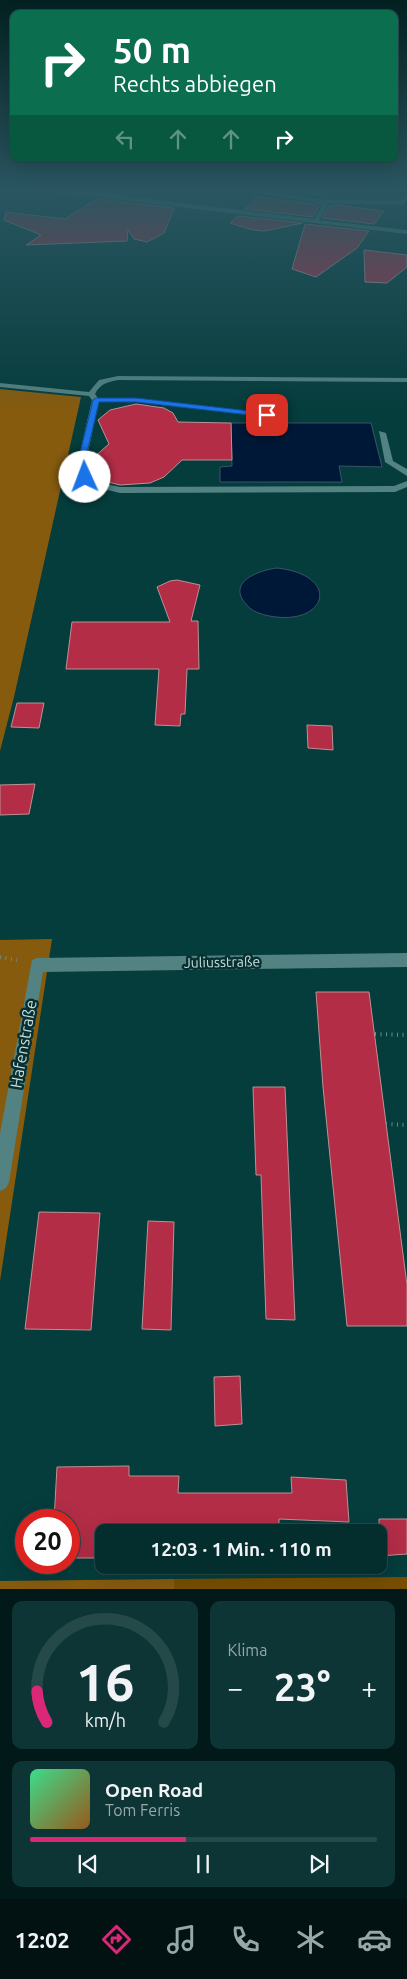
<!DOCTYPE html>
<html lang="de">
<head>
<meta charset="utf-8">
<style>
  body { margin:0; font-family:Ubuntu,sans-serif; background:#0d3535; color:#f1f3f6; height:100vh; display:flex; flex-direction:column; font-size:19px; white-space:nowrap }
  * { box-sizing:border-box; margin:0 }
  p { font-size:16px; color:#97a8aa }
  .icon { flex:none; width:28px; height:28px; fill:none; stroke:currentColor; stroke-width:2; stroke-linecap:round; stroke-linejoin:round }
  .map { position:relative; height:1589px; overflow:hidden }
  .sheet { display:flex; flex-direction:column; gap:12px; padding:12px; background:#021919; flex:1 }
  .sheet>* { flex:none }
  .banner { position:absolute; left:10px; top:10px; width:388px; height:152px; border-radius:10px; box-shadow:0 5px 20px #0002,0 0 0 1px #254949; background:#0b6e4f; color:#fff; overflow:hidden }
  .speed { position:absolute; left:15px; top:1509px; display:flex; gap:10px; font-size:25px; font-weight:700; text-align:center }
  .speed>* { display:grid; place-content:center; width:65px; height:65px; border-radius:50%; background:#042d2d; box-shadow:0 5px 20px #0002,0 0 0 1px #254949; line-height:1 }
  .speed .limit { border:8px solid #d22; background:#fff; color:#111 }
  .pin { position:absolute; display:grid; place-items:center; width:42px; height:42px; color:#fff; margin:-21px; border-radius:10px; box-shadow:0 2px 8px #0006 }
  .me { position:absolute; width:55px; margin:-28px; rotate:358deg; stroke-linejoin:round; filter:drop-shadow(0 0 4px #0008) }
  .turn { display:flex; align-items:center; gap:18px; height:105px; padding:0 20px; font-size:22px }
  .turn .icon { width:65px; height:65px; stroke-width:2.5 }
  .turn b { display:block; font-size:35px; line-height:42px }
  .lanes { display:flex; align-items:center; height:48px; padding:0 20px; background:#0003; justify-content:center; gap:25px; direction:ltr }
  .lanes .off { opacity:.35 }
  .big { font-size:38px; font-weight:700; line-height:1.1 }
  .sheet .tile { flex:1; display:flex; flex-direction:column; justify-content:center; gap:8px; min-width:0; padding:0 18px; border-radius:10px; background:#0d3535 }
  .sheet .dial { align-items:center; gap:0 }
  .dial svg { height:130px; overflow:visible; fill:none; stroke:#254949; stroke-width:7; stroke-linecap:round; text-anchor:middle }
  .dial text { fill:#f1f3f6; stroke:none }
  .song { display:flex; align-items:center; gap:15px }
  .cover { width:60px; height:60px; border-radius:8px; background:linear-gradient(135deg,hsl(150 70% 55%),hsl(30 70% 35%)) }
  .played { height:5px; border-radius:2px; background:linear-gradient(90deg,#db2777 45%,#254949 45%) }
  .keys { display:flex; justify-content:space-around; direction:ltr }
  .heat { display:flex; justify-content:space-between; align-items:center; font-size:28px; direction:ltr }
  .sheet .tiles { flex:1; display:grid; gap:12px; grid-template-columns:1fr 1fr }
  .tile:last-child { grid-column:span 2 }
  .trip { position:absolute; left:95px; top:1524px; width:292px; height:50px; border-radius:10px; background:#042d2d; box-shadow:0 5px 20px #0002,0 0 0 1px #254949; font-weight:700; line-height:50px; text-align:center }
  .tab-bar { display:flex; height:80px; justify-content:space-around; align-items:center; background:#021212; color:#97a8aa }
  .tab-bar .icon { width:35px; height:35px }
  .tab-bar .active { color:#db2777 }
  .tab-bar b { font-size:22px; color:#f1f3f6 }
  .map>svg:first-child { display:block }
</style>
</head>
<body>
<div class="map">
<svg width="407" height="1589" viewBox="0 0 407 1589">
  <rect width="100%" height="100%" fill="#053c3c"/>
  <path fill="#774e00" d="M407,1577V1589H174V1579Z"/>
  <g fill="#865b0e">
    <path d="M0,389L81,397L14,697L0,751Z"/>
    <path d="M52,939L0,1281V940Z"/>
    <path d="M174,1579V1589H0V1581Z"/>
  </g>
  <g fill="#001837" stroke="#3b5469">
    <path d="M231,423H371L382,467L339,466L342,482H220V467L232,466Z"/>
    <path d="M277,568C340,575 328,623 276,617C268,616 258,614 251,609C223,585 254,571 277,568Z"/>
  </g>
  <g fill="#b32d47" stroke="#bc9194">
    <path d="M257,197L314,204L319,207L313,217L245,209Z"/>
    <path d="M96,199L174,208L164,233L147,242L134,239L128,230L127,241L26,245L41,235L4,220L6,212L65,219Z"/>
    <path d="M330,205H338L384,211L374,224L322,218Z"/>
    <path d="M238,216L303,223L264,231L253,230L230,223Z"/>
    <path d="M305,224L369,231L357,248L316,277L292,269Z"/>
    <path d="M364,250L407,255V267L387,283L365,282Z"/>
    <path d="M136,404L164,408L173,413L178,422L231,423L232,460H182L164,477L150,483L120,485L104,481L94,474L91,466L93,458L109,444L98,420L110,410Z"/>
    <path d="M177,580L200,585L191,621H198L199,669H187L185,714H181L180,726L155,725L159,669H66L72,622H170L157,587L170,581Z"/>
    <path d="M17,703H44L39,728L11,727Z"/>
    <path d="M307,725L332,726L333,750L308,748Z"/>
    <path d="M35,784L29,814L0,815V785Z"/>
    <path d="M316,992H369L407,1285V1326H347L323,1087Z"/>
    <path d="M253,1087H285L295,1320L266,1319L261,1175H256Z"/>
    <path d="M39,1212L100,1213L91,1330L25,1329Z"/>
    <path d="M148,1221L174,1222L171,1330L142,1329Z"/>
    <path d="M240,1376L242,1424L215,1426L214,1377Z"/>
    <path d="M129,1466V1476H179L178,1493H292L291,1477L346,1480L349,1522L279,1519V1532H104V1558H69V1520H54L57,1467Z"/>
    <path d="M379,1519H407V1554L379,1556Z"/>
  </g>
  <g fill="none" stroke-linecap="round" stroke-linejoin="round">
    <g stroke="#648c8b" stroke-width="4" stroke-dasharray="1 4.5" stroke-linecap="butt">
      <path d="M0,957L17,960"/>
      <path d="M375,1034L407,1035"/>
      <path d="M386,1124L407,1125"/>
    </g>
    <g fill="#528282" fill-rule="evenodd">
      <path d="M28,189L93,192L314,219L322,206L315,202L228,189H241L316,199L401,201L407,194V200L403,205L324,203L328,205L319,220L407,230V234Z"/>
      <path d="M118,376L407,378V382L118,380C107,382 100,384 95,394L98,398H136L267,413L271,415L267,417L136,402H99L86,461L89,476L101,483L120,487L394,486L407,481V487L395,492L120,493L95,487L82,479L78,461L92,400L89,396L0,387V383L89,392L99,380Z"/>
      <path d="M379,431L386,433L393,461L407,469V476L385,462Z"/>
    </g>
    <path fill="#528282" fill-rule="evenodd" d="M407,953V967L43,972L9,1182L6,1188L0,1191V1133L32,960L37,958Z"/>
  </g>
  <linearGradient id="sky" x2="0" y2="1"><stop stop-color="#032121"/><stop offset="0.46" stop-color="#2a5661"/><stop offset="1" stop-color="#2a5661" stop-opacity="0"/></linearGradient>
  <rect width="407" height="412" fill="url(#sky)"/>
  <path fill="#1a73e8" stroke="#114b97" d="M136,398L267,413L270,415L267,417L136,402H99L85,461L89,477L82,479L78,461L93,400L96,398Z"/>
  <g text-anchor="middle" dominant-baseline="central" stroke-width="5" stroke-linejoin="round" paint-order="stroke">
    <g font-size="14" fill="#c6dfde" stroke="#093030">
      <text transform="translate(222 962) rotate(-1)">Juliusstraße</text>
    </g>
    <g font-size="16" fill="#c6dfde" stroke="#093030">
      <text transform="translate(23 1044) rotate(-80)">Hafenstraße</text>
    </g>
  </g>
</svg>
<div class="speed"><div class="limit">20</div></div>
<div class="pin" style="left:267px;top:415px;background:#d93025"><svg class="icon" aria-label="arrive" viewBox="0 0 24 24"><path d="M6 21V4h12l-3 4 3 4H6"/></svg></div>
<svg class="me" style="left:85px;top:477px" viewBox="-20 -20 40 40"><circle r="19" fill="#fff"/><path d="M0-13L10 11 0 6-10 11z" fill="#1a73e8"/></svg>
<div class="trip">12:03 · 1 Min. · 110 m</div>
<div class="banner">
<div class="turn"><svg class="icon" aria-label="right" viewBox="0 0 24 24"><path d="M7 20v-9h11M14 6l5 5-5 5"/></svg><div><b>50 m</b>Rechts abbiegen</div></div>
<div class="lanes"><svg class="icon off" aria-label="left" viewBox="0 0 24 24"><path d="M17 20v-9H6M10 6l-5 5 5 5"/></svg><svg class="icon off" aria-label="ahead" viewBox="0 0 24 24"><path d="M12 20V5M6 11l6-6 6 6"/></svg><svg class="icon off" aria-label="ahead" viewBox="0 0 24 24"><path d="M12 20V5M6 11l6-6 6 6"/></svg><svg class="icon" aria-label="right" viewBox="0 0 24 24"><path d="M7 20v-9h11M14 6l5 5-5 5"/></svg></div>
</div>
</div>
<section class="sheet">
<div class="tiles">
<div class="tile dial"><svg viewBox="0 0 100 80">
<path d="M14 69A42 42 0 1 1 86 69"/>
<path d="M14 69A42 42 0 0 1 8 50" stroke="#db2777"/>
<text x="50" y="56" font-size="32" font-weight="700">16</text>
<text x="50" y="72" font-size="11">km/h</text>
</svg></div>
<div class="tile"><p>Klima</p>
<div class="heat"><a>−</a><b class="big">23°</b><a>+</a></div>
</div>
<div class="tile">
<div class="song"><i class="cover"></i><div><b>Open Road</b><p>Tom Ferris</p></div></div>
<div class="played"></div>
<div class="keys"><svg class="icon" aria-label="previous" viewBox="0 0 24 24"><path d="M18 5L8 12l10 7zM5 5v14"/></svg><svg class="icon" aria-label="pause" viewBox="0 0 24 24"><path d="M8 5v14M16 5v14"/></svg><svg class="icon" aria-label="next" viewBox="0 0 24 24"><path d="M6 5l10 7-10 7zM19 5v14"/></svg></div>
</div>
</div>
</section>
<nav class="tab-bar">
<b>12:02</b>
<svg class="icon active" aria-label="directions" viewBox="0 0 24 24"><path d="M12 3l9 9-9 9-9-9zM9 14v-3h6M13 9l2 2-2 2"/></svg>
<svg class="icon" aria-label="music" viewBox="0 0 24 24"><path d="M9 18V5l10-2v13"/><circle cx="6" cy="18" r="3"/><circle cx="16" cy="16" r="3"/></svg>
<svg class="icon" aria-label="phone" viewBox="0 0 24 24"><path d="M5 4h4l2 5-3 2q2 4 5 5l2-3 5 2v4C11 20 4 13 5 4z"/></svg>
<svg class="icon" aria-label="climate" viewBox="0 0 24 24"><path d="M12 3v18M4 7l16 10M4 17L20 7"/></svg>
<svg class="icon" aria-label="car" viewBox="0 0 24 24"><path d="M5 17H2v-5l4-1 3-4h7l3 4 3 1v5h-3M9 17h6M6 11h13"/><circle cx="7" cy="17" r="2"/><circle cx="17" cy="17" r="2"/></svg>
</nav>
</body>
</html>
